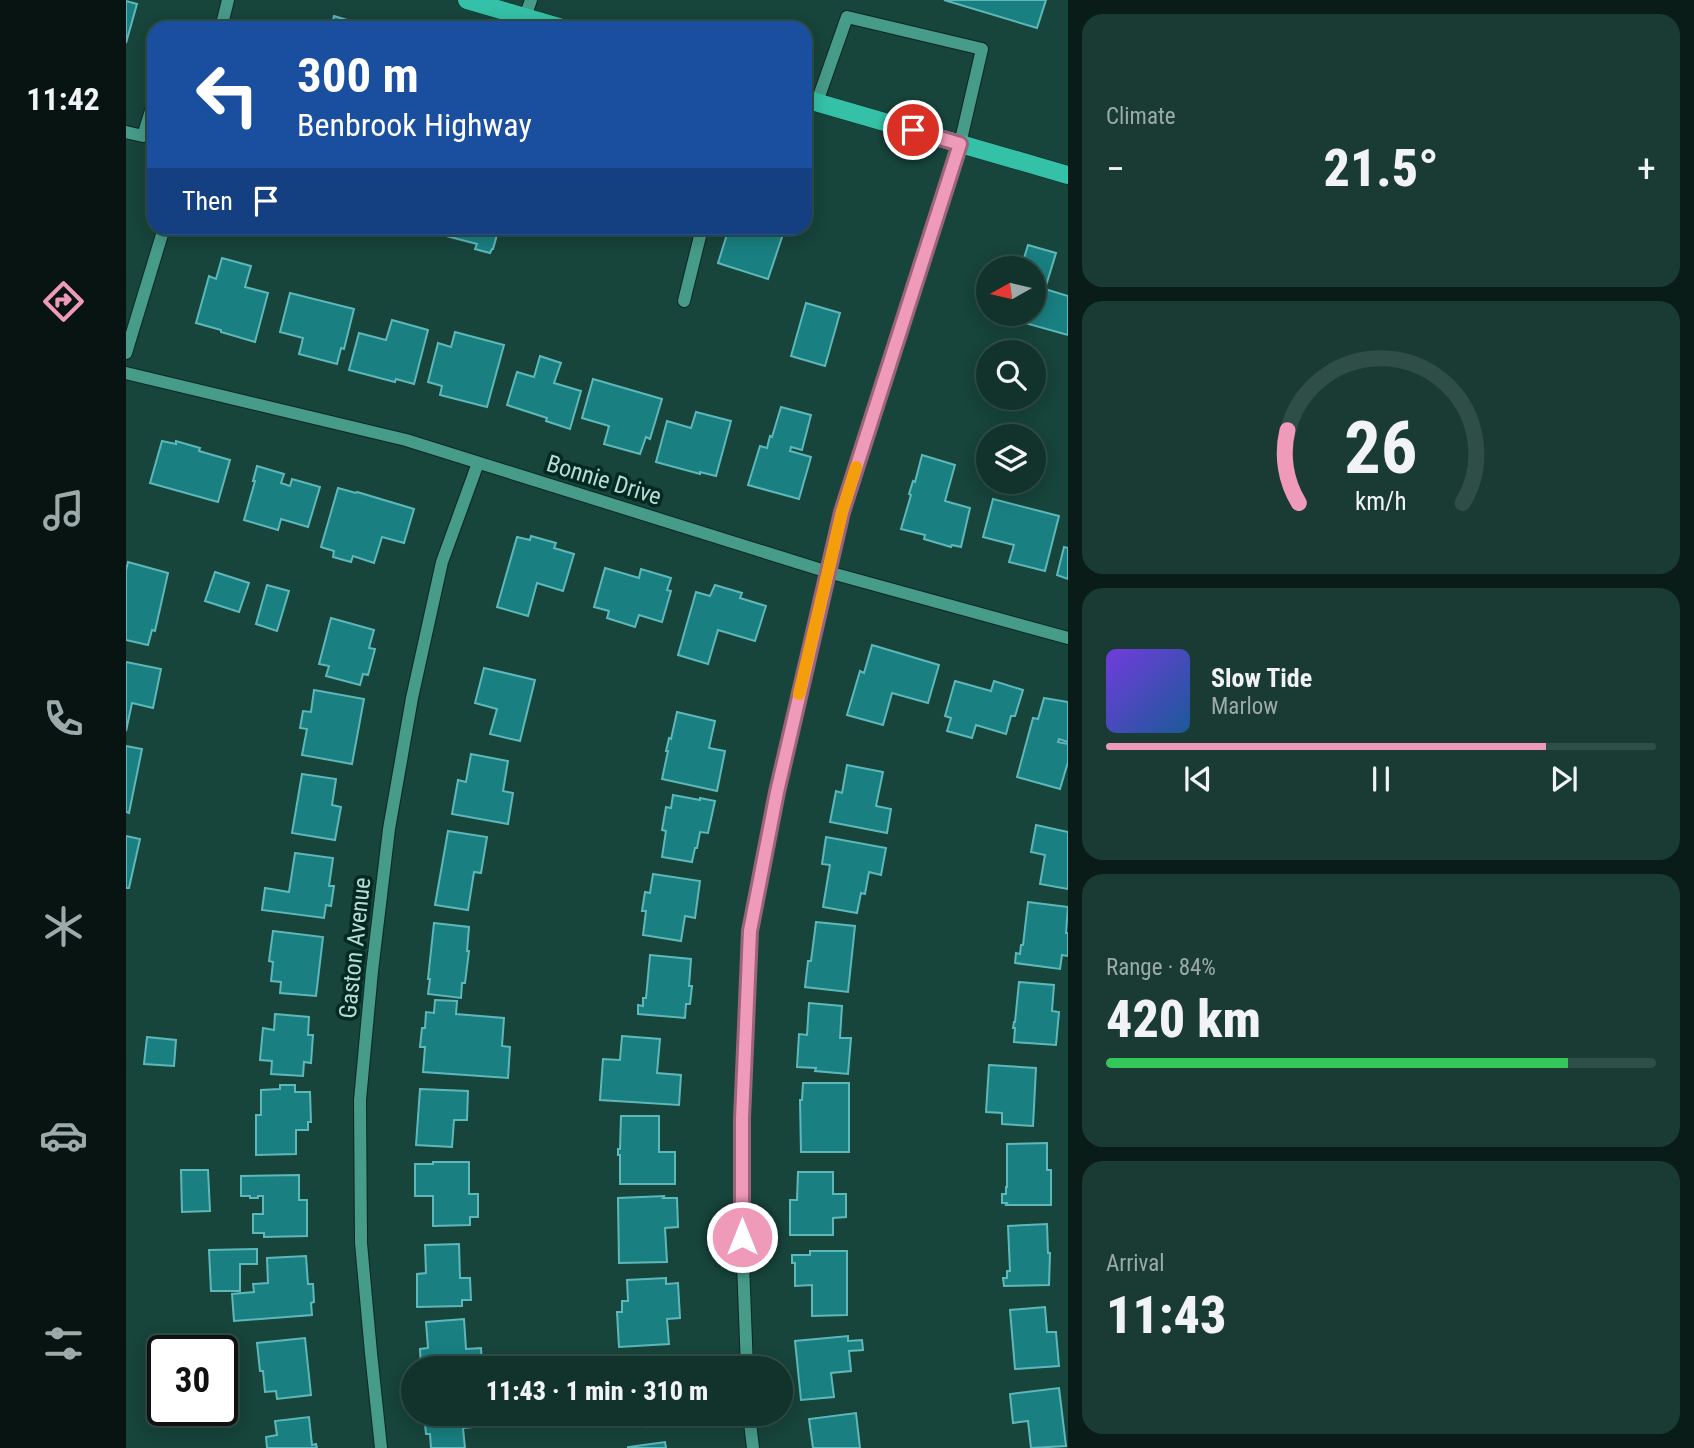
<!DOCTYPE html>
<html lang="en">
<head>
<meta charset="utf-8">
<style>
  body { margin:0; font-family:"Roboto Condensed",sans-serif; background:#1a3b34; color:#f1f3f6; height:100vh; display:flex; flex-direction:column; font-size:26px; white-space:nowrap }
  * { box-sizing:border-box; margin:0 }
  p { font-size:23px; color:#9caaa9 }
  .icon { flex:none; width:38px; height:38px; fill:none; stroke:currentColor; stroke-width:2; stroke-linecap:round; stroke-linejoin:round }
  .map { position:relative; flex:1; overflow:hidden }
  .sheet { display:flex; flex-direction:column; gap:14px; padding:14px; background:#091c18; width:626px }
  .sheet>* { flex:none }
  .banner { position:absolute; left:21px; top:21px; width:665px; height:214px; border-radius:21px; box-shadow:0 4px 18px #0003,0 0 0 2px #304e48; background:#1a4fa0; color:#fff; overflow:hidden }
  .needle { width:46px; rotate:262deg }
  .controls { position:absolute; left:850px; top:256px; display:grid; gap:14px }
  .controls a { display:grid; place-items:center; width:70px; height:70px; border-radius:50%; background:#11332c; box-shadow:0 4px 18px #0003,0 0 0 2px #304e48; font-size:35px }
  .speed { position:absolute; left:21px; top:1335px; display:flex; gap:14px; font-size:35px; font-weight:700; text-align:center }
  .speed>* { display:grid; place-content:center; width:91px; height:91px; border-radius:50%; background:#11332c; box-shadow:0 4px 18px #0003,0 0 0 2px #304e48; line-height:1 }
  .speed .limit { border:4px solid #111; border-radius:10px; background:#fff; color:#111 }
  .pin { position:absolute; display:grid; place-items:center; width:60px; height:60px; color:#fff; margin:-30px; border:4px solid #fff; border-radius:50%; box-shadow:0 2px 7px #0007 }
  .me { position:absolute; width:77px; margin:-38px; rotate:0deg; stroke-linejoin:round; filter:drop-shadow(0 0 5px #0008) }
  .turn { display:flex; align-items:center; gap:24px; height:147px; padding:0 35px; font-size:32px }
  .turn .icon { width:91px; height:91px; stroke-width:2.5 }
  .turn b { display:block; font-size:49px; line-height:60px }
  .then { display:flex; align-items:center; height:66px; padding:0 35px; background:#0003; gap:14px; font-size:26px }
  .big { font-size:52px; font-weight:800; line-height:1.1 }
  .sheet .card { flex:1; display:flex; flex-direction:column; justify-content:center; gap:10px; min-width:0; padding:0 24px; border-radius:21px; background:#1a3b34 }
  .sheet .dial { align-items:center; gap:0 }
  .dial svg { height:182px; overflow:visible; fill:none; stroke:#304e48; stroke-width:7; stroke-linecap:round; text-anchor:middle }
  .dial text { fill:#f1f3f6; stroke:none }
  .song { display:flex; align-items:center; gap:21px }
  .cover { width:84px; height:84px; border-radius:10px; background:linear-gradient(135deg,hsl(260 70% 55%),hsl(210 70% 35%)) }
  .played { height:7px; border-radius:4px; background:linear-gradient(90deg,#ef9ab8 80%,#304e48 80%) }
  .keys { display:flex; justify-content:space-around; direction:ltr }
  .heat { display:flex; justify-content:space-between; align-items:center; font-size:38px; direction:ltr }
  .charge { height:10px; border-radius:5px; background:linear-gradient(90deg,#34c759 84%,#304e48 0) }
  .trip { position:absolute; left:275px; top:1356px; width:392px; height:70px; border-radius:35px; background:#11332c; box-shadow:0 4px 18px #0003,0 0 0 2px #304e48; font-weight:800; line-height:70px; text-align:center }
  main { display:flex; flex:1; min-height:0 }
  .menu { display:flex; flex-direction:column; width:126px; justify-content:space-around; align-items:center; background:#071412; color:#9caaa9 }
  .menu .icon { width:49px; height:49px }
  .menu .on { color:#ef9ab8 }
  .menu b { font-size:32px; color:#f1f3f6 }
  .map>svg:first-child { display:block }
</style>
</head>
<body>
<main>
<nav class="menu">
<b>11:42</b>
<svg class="icon on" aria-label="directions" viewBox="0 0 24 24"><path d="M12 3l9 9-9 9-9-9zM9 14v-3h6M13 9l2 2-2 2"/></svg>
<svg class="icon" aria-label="music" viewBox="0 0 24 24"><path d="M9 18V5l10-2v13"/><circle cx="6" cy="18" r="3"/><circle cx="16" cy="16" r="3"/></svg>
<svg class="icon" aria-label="phone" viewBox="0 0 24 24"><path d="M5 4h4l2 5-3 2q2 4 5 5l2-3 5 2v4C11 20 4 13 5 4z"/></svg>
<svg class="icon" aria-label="climate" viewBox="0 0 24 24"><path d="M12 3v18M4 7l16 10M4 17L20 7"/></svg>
<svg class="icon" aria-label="car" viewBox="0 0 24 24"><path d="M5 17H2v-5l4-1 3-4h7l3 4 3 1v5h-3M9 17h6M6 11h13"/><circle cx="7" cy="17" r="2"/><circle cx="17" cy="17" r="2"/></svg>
<svg class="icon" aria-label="filters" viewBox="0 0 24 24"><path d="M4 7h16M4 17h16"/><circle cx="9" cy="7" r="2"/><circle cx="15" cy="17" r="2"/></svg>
</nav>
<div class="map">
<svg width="942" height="1448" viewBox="0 0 942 1448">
  <rect width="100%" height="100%" fill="#17443b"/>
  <g fill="#197f81" stroke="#5eb8ba" stroke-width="2">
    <path d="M818,0H920L911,28Z"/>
    <path d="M0,1L11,4L0,43Z"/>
    <path d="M208,16L234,24L233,28H205Z"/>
    <path d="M302,228H373L367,249H366L364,253L349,249L351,244L301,231Z"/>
    <path d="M603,228H659L642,279L592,263Z"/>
    <path d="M902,245L930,253L919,289L942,296V335L881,318L882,313H908V268H895Z"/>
    <path d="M96,258L125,266L119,287L142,293L129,342L95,332V330L70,323L83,276L90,279Z"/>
    <path d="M164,293L228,309L218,349L215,348L211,364L173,354L177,338L154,332Z"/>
    <path d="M680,303L714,313L699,366L665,356Z"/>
    <path d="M266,320L302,330L288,384L270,379L269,382L223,370L233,333L260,340Z"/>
    <path d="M329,332L378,345L361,407L314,395L316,386L302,382L312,343L325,347Z"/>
    <path d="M414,356L435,363L428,383L455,391L444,429L420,421L421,418L381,405L391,372L408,377Z"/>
    <path d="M467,379L536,399L524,439L520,437L514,454L478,444L483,426L456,418Z"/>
    <path d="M655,407L685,415L676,450L665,447L664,451L685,457L673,499L622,485L634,446L641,448L644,436L646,437Z"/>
    <path d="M570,412L605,421L590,476L574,472V474L530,462L541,421L565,428Z"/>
    <path d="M36,441L50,444V441L74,448L73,451L104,460L92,502L24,483Z"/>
    <path d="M796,455L829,465L819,501L844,508L835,547L826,545L825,547L798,539L799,535L775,529L785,495L783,494L787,481L789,482Z"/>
    <path d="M131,466L158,474L155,483L164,486L166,479L194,487L182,527L155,519L152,530L118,520L129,481H127Z"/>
    <path d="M212,488L230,493L231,492L288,509L278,543L256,537L248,563L227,556L225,562L207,557L208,551L195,547Z"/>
    <path d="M867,499L933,516L919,571L883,562L888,545L857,537Z"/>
    <path d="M405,536L430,543L428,548L448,554L437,591L411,583L402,616L371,607L391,537L404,540Z"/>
    <path d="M938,547L942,548V579L931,575Z"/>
    <path d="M2,562L42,573L29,631L26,630L22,645L0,640V570Z"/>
    <path d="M479,568L513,578L515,569L545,578L541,590L545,591L536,622L513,615L509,627L481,618L483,611L468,607Z"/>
    <path d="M89,572L123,583L113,612L79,601Z"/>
    <path d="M141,585L163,591L151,631L130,624Z"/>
    <path d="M589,585L616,593L614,598L640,606L629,641L592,630L582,664L552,655L570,592L584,596Z"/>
    <path d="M205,618L248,630L243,648L249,649L242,675L237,674L234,685L200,676L203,666L193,664Z"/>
    <path d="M746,645L813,665L802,703L766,693L757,725L721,715L734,671L738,673Z"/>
    <path d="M0,662L35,669L27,708L6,703L0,731Z"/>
    <path d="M358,668L409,680L394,741L364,734L371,709L349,703Z"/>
    <path d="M829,681L865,691L868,681L897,690L889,716H885L880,734L850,725L846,738L821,731L825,718L819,716Z"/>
    <path d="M188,690L238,699L226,764L176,755L181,729L174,728L177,711L185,712Z"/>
    <path d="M918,698L942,702V742L933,739L932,742L942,744V762L934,789L891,777L907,718L912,719Z"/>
    <path d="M551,712L589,721L583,748L599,751L591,791L536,779L542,751H540L543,738L545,739Z"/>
    <path d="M0,746L16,749L3,813L0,812Z"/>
    <path d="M345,754L382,761L377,791L387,793L382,824L326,814L332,780L340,782Z"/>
    <path d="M721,765L757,772L750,806L765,809L761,833L704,822L710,791L716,793Z"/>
    <path d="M176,774L210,779L206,805L215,807L209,840L166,833Z"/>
    <path d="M547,795L574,800V798L589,801L582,833L574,832L571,848H569L566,862L536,857L540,831L536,830L540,807L545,808Z"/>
    <path d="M910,825L942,832V889L914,884L919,855L905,852Z"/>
    <path d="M322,831L361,837L355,873L348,872L342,910L309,905Z"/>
    <path d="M0,836L14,839L3,888H0Z"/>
    <path d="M700,837L760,848L755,875L743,872L739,894L735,893L731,913L697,907L704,865L696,864Z"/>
    <path d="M169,853L207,858L203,886H208L205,906L200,905L198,918L136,910L139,888L163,892Z"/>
    <path d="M527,874L574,881L569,918L559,916L555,941L517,935L520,911H516L519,892L524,893Z"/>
    <path d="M902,902L942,907L940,933H942V956L936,955L934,969L889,963L890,953L894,954L895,945H897Z"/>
    <path d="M690,922L729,926L722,992L679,987L682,961H685Z"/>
    <path d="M308,923L343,927L341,951H343L339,983H336L335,998L302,994L304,979H302Z"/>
    <path d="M147,931L197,937L190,996L154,993L155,982L145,981L147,962L143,961Z"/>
    <path d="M524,955L565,959L563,986H566L564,1004H560L559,1018L512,1014V1005L517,1006V998H520Z"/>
    <path d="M893,982L928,985L926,1011L933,1012L930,1045L888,1042L889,1028H887L888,1022H889Z"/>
    <path d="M309,1000L331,1001L330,1014L378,1018L376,1046L384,1047L382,1078L297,1072L299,1047H294L296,1028H299L300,1012L308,1013Z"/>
    <path d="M683,1003L716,1006L714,1038H725L722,1074L689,1071L690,1068L671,1067L673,1034L681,1035Z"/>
    <path d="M149,1014L183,1017L182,1035H187L185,1063L178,1062L177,1076L145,1074L146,1061L134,1060L137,1028L148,1030Z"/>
    <path d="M496,1036L534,1039L531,1073L555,1075L553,1105L474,1100L477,1059L494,1060Z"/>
    <path d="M21,1037L50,1040L48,1066L18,1064Z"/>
    <path d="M863,1065L910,1068L907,1126L876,1124V1113L860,1112Z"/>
    <path d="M677,1083H723V1152H675L674,1100H676Z"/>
    <path d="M154,1085H169V1092H184L185,1122H182V1130H170V1154L130,1155V1115H135V1090L154,1089Z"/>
    <path d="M294,1089L342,1091L341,1120H328L326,1147L290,1145Z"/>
    <path d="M495,1116H533V1152H549V1184H494V1155H492V1149H494Z"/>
    <path d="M921,1143V1170H925V1205H880L881,1203H876V1194H880V1187H881V1144Z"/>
    <path d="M307,1162H343V1194H352V1217H344V1225L307,1226V1196H289V1164H307Z"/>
    <path d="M55,1170H82L84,1211L56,1212Z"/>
    <path d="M672,1172H707V1194H720V1217L707,1218V1235H664V1200H671Z"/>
    <path d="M173,1175V1200H181V1236L138,1237V1233H127V1214H137V1196H132V1198H124V1196H115V1176Z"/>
    <path d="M538,1196L537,1198H551L552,1227L539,1228L541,1262L493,1263L492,1198Z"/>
    <path d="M921,1224L922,1253H924L923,1285L878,1286L877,1278H881V1271H884L882,1226Z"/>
    <path d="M333,1244L334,1278H344L345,1300H336V1306L291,1307V1274L300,1273L299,1245Z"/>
    <path d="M131,1249V1264H114V1291H85L83,1250Z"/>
    <path d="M684,1251H721V1315L686,1316V1285L669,1286V1263H666V1255H684Z"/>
    <path d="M180,1256L182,1284H187L188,1302L185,1303L186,1315L108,1321L106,1294L128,1292L127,1284L142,1283L141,1258Z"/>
    <path d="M540,1278V1284L552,1283L554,1318L541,1319L543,1344L493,1347L491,1312H496V1301H502L501,1280Z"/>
    <path d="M919,1307L921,1332H930L933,1366L889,1369L884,1310Z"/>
    <path d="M338,1319L340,1349L355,1348L356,1364L342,1366V1368H295L294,1349L302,1348L300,1322Z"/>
    <path d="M722,1336V1341L736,1340L737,1350L723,1351L725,1371L705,1373L708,1397L675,1400L669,1341Z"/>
    <path d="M179,1338L185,1395L151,1399L150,1391L139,1392L137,1371H134L131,1343Z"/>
    <path d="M554,1360L555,1368H514L513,1363Z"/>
    <path d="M933,1388L940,1446L905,1448L902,1421L887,1423L884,1394Z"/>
    <path d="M730,1413L734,1448H687L683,1419Z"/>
    <path d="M298,1414H356L357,1426L337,1428L339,1448H305L304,1434H300Z"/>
    <path d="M517,1414H565L566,1421L520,1427V1425L513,1426L512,1417L517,1416Z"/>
    <path d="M183,1417L186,1445L190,1444L191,1448H141L140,1437L151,1435L149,1421Z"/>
    <path d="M539,1442L540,1448H502V1447Z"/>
  </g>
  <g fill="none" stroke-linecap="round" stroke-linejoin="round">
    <g stroke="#0d2822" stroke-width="14">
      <g id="minor">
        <path d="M399,17L405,0"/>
        <path d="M95,28L102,0"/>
        <path d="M0,132L17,136L28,101"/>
        <path d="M558,301L576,228"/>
        <path d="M0,353L38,228"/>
        <path d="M0,373L280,440L702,572L942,638"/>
        <path d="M621,1368L616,1237V1119L624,931L651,792L716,512L834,144L856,49L721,17L691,102"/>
        <path d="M623,1414L627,1448"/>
        <path d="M255,1448L245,1353L235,1243L234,1100L246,971L263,829L286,698L316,562L352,463"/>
      </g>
    </g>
    <g stroke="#0d2822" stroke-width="19">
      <g id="major">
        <path d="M341,0L436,28"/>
        <path d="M679,99L942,175"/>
      </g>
    </g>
    <use href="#minor" stroke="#479b89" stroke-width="12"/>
    <use href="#major" stroke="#34c1a7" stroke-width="18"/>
  </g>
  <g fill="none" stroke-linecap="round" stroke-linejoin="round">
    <g stroke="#9b6478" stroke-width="18">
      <path id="route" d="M616,1237V1119L624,931L651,792L716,512L834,144L787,130"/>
    </g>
    <use href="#route" stroke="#ef9ab8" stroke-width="12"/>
    <path stroke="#f59e0b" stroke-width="12" d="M673,694L716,512L730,467"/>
  </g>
  <g text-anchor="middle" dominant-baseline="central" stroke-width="7" stroke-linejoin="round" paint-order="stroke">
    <g font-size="24" fill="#b7ded4" stroke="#042922">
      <text transform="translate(478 480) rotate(17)">Bonnie Drive</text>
      <text transform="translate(229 948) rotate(-84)">Gaston Avenue</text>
    </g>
  </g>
</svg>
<div class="controls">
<a><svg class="needle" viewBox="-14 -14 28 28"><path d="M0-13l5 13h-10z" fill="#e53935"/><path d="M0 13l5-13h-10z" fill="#9caaa9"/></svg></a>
<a><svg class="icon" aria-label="search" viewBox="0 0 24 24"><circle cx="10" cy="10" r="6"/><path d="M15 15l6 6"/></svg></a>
<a><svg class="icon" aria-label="layers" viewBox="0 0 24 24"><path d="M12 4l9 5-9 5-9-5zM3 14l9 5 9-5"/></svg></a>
</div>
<div class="speed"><div class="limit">30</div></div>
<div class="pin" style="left:787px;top:130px;background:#d93025"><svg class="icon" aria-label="arrive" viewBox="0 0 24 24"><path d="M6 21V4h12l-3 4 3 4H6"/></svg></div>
<svg class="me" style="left:616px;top:1237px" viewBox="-20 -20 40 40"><circle r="17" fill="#ef9ab8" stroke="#fff" stroke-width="3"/><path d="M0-11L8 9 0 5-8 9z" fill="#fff"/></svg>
<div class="trip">11:43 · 1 min · 310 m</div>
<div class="banner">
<div class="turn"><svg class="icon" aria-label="left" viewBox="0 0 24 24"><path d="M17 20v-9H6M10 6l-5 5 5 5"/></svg><div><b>300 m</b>Benbrook Highway</div></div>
<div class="then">Then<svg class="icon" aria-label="arrive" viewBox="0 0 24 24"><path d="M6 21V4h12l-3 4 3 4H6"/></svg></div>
</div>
</div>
<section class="sheet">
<div class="card"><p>Climate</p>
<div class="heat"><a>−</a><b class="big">21.5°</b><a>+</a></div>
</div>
<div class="card dial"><svg viewBox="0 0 100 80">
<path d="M14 69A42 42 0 1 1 86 69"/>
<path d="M14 69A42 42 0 0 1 9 37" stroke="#ef9ab8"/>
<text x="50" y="56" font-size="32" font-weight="700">26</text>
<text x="50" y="72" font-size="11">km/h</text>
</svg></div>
<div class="card">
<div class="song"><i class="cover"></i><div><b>Slow Tide</b><p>Marlow</p></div></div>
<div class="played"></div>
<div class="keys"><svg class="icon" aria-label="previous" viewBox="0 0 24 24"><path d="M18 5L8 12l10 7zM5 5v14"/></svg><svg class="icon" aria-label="pause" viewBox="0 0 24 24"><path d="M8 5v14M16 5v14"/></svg><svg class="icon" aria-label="next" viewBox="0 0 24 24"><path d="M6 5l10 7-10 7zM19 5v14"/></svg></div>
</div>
<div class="card"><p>Range · 84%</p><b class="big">420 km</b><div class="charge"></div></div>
<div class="card"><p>Arrival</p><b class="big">11:43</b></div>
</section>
</main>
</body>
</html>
